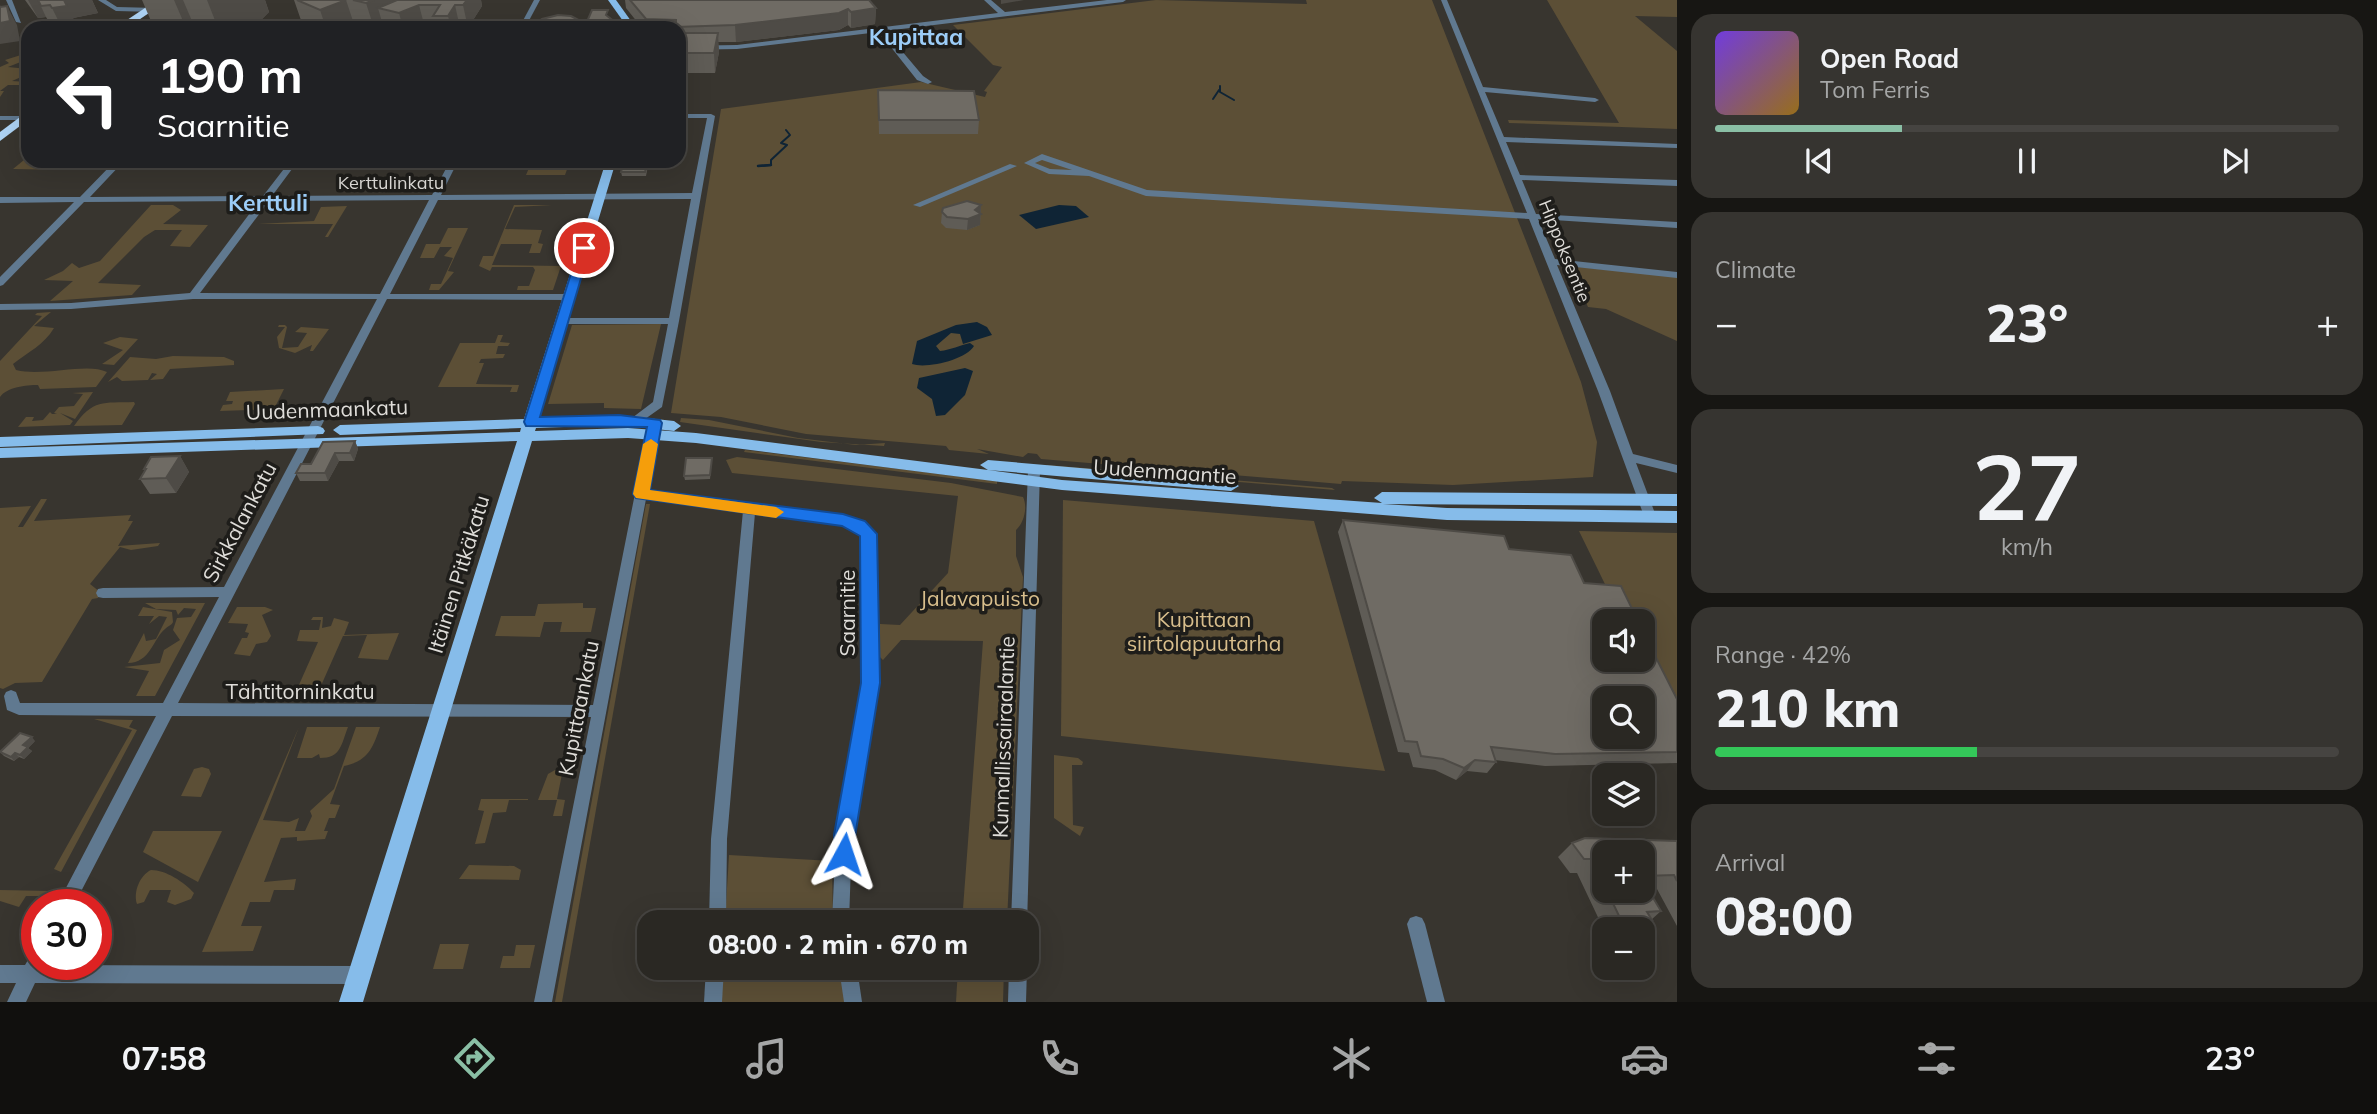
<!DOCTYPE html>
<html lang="en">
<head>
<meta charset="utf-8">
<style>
  body { margin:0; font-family:Mulish,sans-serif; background:#363430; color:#f1f3f6; height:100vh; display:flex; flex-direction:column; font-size:26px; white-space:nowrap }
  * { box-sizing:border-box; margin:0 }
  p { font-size:23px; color:#a5a6a6 }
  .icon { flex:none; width:38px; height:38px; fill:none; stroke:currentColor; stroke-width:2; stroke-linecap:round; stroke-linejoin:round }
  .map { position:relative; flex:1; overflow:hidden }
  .details { display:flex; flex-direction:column; gap:14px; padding:14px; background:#171613; width:700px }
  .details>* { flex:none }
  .hud { position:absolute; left:21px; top:21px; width:665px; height:147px; border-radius:21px; box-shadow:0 7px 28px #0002,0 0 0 2px #464441; background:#202124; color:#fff; overflow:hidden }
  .fabs { position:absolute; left:1592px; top:609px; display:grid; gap:14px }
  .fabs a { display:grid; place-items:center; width:63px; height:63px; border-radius:14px; background:#2a2823; box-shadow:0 7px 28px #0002,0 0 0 2px #464441; font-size:35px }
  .speed { position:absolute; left:21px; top:889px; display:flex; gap:14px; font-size:35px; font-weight:700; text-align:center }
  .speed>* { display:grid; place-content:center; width:91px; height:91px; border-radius:50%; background:#2a2823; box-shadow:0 7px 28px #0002,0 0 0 2px #464441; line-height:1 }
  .speed .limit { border:10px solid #d22; background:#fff; color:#111 }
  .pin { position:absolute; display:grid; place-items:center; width:60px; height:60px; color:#fff; margin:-30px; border:4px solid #fff; border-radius:50%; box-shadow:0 2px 7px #0007 }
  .me { position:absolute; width:77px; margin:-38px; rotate:5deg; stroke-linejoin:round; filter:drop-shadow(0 0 5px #0008) }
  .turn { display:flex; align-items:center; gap:24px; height:147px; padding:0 21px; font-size:32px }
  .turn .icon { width:91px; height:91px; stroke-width:2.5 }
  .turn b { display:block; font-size:49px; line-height:60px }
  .big { font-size:52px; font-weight:800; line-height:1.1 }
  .details .tile { flex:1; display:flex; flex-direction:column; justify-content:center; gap:10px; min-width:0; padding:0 24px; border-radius:21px; background:#363430 }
  .details .dial { align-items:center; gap:0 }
  .dial b { font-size:91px; line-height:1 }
  .song { display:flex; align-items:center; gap:21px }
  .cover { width:84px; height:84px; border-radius:10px; background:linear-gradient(135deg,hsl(260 70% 55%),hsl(40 70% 35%)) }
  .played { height:7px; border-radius:4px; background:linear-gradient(90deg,#8abfa5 30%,#464441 30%) }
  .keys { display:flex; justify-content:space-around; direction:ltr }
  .heat { display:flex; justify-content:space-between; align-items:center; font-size:38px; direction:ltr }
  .charge { height:10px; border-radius:5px; background:linear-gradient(90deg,#34c759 42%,#464441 0) }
  .trip { position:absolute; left:637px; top:910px; width:402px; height:70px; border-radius:21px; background:#2a2823; box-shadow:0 7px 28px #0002,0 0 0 2px #464441; font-weight:800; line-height:70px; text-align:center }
  .menu { display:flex; height:112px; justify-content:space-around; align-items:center; background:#11100e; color:#a5a6a6 }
  .menu .icon { width:49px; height:49px }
  .menu .selected { color:#8abfa5 }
  .menu b { font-size:32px; color:#f1f3f6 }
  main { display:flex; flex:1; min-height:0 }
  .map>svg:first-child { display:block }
</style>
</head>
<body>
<main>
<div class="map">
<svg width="1677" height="1002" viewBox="0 0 1677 1002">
  <rect width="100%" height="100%" fill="#38352f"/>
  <g fill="#5c4f36">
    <path d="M1156,0L1307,4L1306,0H1432L1581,382L1597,442L1593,477L1453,485L1342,481L1341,484L1041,459L1037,454L1028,453L1023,457L977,449L989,454L949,450L946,446L806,434L721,417L671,413L721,109L921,82L985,97L987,92L984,91L1002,67L993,65L953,25Z"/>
    <path d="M1547,0H1677V17L1635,16L1677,51V129L1509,123L1508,120L1619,123Z"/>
    <path d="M24,54L21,58L28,59L8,67L28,69V74L12,81L28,82V85H8L0,91H4L0,97V67L9,63L5,60Z"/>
    <path d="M24,160L48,161V164L74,161L64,170L13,169Z"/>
    <path d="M532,161H557L555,168H560L563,161H570L565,175H526Z"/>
    <path d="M373,177L372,180H433L429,187L421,190H355L363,178Z"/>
    <path d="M151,205H173L181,210L163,224L208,225L190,247L170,246L182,230H155L144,237L98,283L141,285L132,295L50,301L73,281L44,280L63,271L72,263L79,268L100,261Z"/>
    <path d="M514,205H552L515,207L505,229L542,230L538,243L543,244L540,253H529L532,244H501L492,265L561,266L553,290H517L518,286H529L535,270L533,267H492L490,271L479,266L483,256H493Z"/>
    <path d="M347,206L328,237H325L333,224H258L314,221L321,207Z"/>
    <path d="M448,228H468L448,271L454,272L439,290H429L431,284H441L453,258L444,256L452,247H440L434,258H420L426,244H440Z"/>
    <path d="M1570,266L1677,277V341L1606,309L1588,307Z"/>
    <path d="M51,312L34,326L54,328C44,345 28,352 13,364L16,370C44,377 87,362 107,372L96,387L40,389L38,385C26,385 7,387 0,397V361L42,316L35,315L37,313Z"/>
    <path d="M661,324L641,409L604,408V403L548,404L572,325Z"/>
    <path d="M279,325H285L287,327L282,348L298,347L307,333L295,332L301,327L329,329L313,351H310L312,345L295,353L279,348L277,337L285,327H278Z"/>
    <path d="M498,335H503L500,342L510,343L508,346H498L496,354H505L503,358L481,359L479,363H484L476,384L519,385L517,392H510L512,387H438L460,343H495Z"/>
    <path d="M120,337L138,339L114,365L102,364L123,350L103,343Z"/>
    <path d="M173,356L224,357L234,361V365L170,369L163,379L150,380L157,374L152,373L148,380L122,381L117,377L108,382L130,357L156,359Z"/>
    <path d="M284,389L274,409L220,411L223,405L232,404L233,401H226L230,392Z"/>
    <path d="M93,392L75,419L60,413L73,421L70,425L18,427L26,417H34L32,421L43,420L50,412L52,414H57L54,413L59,407L74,406L83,394L72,393Z"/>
    <path d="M134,402L135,404L122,425L74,426C93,399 103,403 134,402Z"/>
    <path d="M681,418L709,420L798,438L856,445L885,443L884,446L821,442L680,422Z"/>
    <path d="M745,450L997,481V484L744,452Z"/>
    <path d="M737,457L951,483L1023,497C1028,507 1024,523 1016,530V556L1023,577L1007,922H962L983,641L901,640L883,660L878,655L880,624L900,625L948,573L958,496L732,473L726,460Z"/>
    <path d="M1047,465L1332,488L1335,490L1047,466Z"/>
    <path d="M41,499H47L34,521L131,515L128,521H133L118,546L160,543L158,546L131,550L120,547L90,584L100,592L98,598L92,599L42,682L15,683L3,689L0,688V508L31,506L18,527H23Z"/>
    <path d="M1063,500L1314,521L1385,771L1061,736Z"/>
    <path d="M646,504H650L647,521L562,1002H555Z"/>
    <path d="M1579,531L1677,533V734L1643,660V621H1623Z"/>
    <path d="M145,603H205L155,696H136L149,671L124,667L160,663L164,650L180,640L173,630L177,618L191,617L196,609L184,608L178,615L176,610L156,609Z"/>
    <path d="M583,603V608H596L591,632H560L562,622H544L540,637L495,636L501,616H535L538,604Z"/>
    <path d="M143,607L172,612L173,622C172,625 168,626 165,629C153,639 150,663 128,663L144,633L146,641L156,639L167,617L159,616L149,624L154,616H138Z"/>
    <path d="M237,607H265L273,610L262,615L271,636L267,642L256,644L250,656L234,654L242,638H247L249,633L245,632L248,624L228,623Z"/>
    <path d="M313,617H323L322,628L331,626L334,618L349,622L344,635L399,633L388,660L358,658L367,635L343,636L316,697L294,696L318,642L297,641L300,630H319L321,620H311Z"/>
    <path d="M94,719L133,720L129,727L137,730L61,872L54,869L132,730Z"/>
    <path d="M299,727L263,820L289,822L299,818L295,831H305L312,816L310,811L334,789L356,727H380C373,748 368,761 344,766L330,804L340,805L335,818H329L324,831H328L325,839L297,841V837L281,838L264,882L296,879L294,890H274L270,902H250L241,926H262L253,951L202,952Z"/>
    <path d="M307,727H348C341,745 341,758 320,758L319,754L312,758H297Z"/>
    <path d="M1054,755L1078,758L1083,762L1082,765H1072L1073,825L1084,827L1080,836L1054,818Z"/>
    <path d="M202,767L209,769L211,774L201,797L181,796L194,769Z"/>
    <path d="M555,770L562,774L557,799L565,800L562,816H553L557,800H538L548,774Z"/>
    <path d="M481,799H528V800H509L506,812L493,813L485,843L475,844L484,811L478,810Z"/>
    <path d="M153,831H222L198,882L143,852Z"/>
    <path d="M729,855L832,861L833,922H725Z"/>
    <path d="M469,865L514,866L521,870L519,880L459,879Z"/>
    <path d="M151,870C166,870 184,882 194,893L191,899L175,905L167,902L171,890H150L144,902L137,904C133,892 140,875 151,870Z"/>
    <path d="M0,890L51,891L48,896H26L19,907L0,901Z"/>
    <path d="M440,944H469L463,969H433Z"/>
    <path d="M516,945H535L530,968H500L503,956H514Z"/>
    <path d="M723,968H840L845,1002H721Z"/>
    <path d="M958,968H1004L1003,1002H956Z"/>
  </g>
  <g fill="#0f2435">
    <path d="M1059,205L1076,206L1089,217L1036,229L1019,215Z"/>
    <path d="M977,322L987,327L992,335L963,344L960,334L951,333L936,346L940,351C951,350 960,345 970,343L974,346C966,360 926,369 912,364L917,341L956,325Z"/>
    <path d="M965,368L973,371L965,395L945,415L936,416L932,399L917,388L919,378Z"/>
  </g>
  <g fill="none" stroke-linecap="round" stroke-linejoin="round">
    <g stroke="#0f2435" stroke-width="2">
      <path d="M1220,86V92L1234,100"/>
      <path d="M1213,99L1219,90"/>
      <path d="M758,166L771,165V160L787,145L781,143L790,135L786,130"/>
    </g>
    <path stroke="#0f2435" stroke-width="2.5" d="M758,166L771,165"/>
    <g fill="#607990" fill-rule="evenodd">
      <path d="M6,0H12L21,23L16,22Z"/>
      <path d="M98,0H106L117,7L156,8L159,10L156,12L116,11Z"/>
      <path d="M534,0H540L525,28H519Z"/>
      <path d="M984,0H991L1005,12L1107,0H1126L1123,2L885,31L923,76L932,82L928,84L917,80L879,32L737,49L679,50V46L737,45L998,13Z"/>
      <path d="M1441,0H1447L1483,87L1595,98L1599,100L1595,102L1485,92L1504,137L1677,144V148L1506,142L1520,175L1677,180V186L1522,180L1536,214L1677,222V228L1538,219L1555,259L1677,272V278L1557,265L1610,391L1633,454L1677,465V473L1636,463L1656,516L1654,519H1646L1644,516L1598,391L1529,219L1146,196L1089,176L1049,174L1024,163L1042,154L1147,190L1527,213ZM1042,160L1072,170L1050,169L1035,163Z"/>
      <path d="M397,18L402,19L382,28H373Z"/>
      <path d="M679,114H711L715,116L679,321L662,407L638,424L634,425L628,421L653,402L668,324H562L557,321L562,318H669L691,199L438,200L390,294H569L574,297L569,300L387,299L178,703L593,705L649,423L655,419L659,420L661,423L648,491L843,516L863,522L874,534L878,683L852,835L849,922H832L836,835L864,683L862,535L855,528L843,524L755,513L727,839L726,922H709L711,839L743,511L646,499L552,1002H534L591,717L172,716L74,905H57L156,716L19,715L7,710L4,696L6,692L11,690L16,692L20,703H163L219,597L103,598L98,597L96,593L98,589L103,588L224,587L377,299H193L71,309L0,310V304L71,303L190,293L259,201L84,202L3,285L0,286V277L74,202L0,203V197H80L115,161H124L90,197L263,196L290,161H298L272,196L432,195L450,161H458L441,195L692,193L707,118H679ZM429,200L380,294L200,293L269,201Z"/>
      <path d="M0,116H23L27,118L23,120H0Z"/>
      <path d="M1010,164L1017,166L920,207L913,205Z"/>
      <path d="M1034,466L1040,470L1027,925V922H1011L1028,470Z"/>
      <path d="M1416,916L1422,918L1425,924L1445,1002H1427L1407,924L1410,918Z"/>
      <path d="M37,952V964L44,965L359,966L365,969L368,975L365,981L359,984L35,983L26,1002H7L16,983H0V965H25L31,955Z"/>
      <path d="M706,968H724L722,1002H704Z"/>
      <path d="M839,968H857L862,1002H844Z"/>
      <path d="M1009,968H1027L1026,1002H1008Z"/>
    </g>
    <g fill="#86bcea" fill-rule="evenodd">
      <path d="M608,0H616L636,28H628Z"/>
      <path d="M606,161H616L539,418L619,415L674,421L681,426L674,431L619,425L536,428L535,431L628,428L696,433L988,470L980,465L988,460L1231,481L1239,486L1231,491L988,470L1062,480L1382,503L1374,498L1382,492L1677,494V506L1383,504L1447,508L1677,511V523L1447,520L1062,490L696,443L628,438L532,441L363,1002H339L517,441L0,458V448L520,432L521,428L340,435L333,430L340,425L524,419Z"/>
      <path d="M318,426L323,428L325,431L323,434L0,447V437Z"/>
    </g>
    <g fill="#aed4f5" fill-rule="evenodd">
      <path d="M157,0H168L127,28H115Z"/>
      <path d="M28,111V120L0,141V132Z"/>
    </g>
  </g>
  <g fill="#5f5c56" fill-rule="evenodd">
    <path d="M25,0H92L98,13L73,18L77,27L73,28L52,27L46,17L38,18Z"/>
    <path d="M142,0H265L269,12L258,23L233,28H154Z"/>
    <path d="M294,0H481L482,6L468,28H384L382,22L373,25L353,20L355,27L352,28H308L303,26Z"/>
    <path d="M625,0H869L876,8L875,24L851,28L848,25L839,30L736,42H718L719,52L715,73H679V28H642L626,8Z"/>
    <path d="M878,90L979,120L978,134H879Z"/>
    <path d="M624,161H649L646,176H622L621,172Z"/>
    <path d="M981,205L980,225L967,230L946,228L941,223L942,212Z"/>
    <path d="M355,441L358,449L354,461H339L328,481H300L296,473L311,464Z"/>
    <path d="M180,456L189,472L176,493L150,494L140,479L145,471L144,469Z"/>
    <path d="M712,458L710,479L685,480L684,476Z"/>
    <path d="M1343,520L1509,549L1584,583L1677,699V763L1545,766L1495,760L1496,762L1487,773L1467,771L1456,780L1435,770L1413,767L1409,753L1398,752L1338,532Z"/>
    <path d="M35,741L28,748L32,751L24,759L19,757L14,761L4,756L0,752Z"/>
    <path d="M1677,841V926L1657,889H1648L1661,911L1641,929H1605V932L1577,873H1570L1558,857L1572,843ZM1605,852H1643V891H1605Z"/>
  </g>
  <g fill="#4e4b46">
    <path d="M28,0H38L46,17L38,18Z"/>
    <path d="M63,0H92L98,13L73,18L77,27L62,28L52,8Z"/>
    <path d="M174,0H183L195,28H186Z"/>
    <path d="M207,0H265L269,12L258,23L233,28H218Z"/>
    <path d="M346,0L355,27L326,28L320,10Z"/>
    <path d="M374,0H435L419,5L425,28H403L399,13L378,8L382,22L373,25L366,3Z"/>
    <path d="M467,0H481L482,6L468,28L463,5Z"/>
    <path d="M1001,0H1024L1001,4Z"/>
    <path d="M0,5L3,10L7,6L17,25L20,41L0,44Z"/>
    <path d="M455,5L460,28H451L448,16Z"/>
    <path d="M876,8L875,24L851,28V12Z"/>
    <path d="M848,9V25L839,30L736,42L735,25Z"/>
    <path d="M616,23L617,28H608Z"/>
    <path d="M718,33L719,52L715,73L714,53Z"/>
    <path d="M981,205L980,225L967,230L968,219L975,210Z"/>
    <path d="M355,441L358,449L354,461L350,453Z"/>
    <path d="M335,453L339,461L328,481L325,473Z"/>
    <path d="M180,456L189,472L176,493L166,478Z"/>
    <path d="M32,737L35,741L28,748L32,751L24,759L20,755L23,745Z"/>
    <path d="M15,753L19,757L14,761L11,757Z"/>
    <path d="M1475,760L1467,771L1456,780L1464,768Z"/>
  </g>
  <g fill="#6f6b64" stroke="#4e4b46" stroke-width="2" fill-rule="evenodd">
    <path d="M38,0H64L67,6L52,8L50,5L41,6Z"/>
    <path d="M297,0H346L320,10Z"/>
    <path d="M353,0H374L366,3Z"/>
    <path d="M397,0H467L463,5H455L448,16H433L440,5H419L399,13L378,8Z"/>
    <path d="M630,0H869L876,8L851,12L848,9L839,13L735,25L676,27V20L646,19Z"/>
    <path d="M7,6L10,21L0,23V7Z"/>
    <path d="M592,10H608L606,15L616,23L608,28H539L534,25L542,19L558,15L571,16L586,24Z"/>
    <path d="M679,33H718L714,53H679Z"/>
    <path d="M878,90L974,91L979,120H879Z"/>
    <path d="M624,161H648L645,172H621Z"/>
    <path d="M967,201L981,205L975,210L981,214L968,219L947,217L942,212L943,208Z"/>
    <path d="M355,441L350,453H335L325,473H296L301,464H311L323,442Z"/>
    <path d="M180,456L166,478L140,479L146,469H144L151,457Z"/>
    <path d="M686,458H712L710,475L684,476Z"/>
    <path d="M1343,520L1504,536L1509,549L1571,555L1584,583L1621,586L1638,621H1605V660H1643V632L1677,699V752L1555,754L1491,747L1496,762L1475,760L1464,768L1443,759L1421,756L1417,742L1405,741ZM1605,698H1643V737H1605Z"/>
    <path d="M20,733L32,737L23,745L28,747L20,755L15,753L11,757L0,752Z"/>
    <path d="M1585,838L1677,841V881L1674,875L1643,876V852H1605V886L1592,859H1584L1572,843Z"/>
    <path d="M1643,881L1661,911L1647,912L1652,920H1621L1607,891H1643Z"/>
  </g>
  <path fill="#1a73e8" stroke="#114b97" stroke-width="2" d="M580,245L590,248L540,417L619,415L660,420L662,423L650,490L843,514L865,521L877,534L880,683L851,861L844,864L836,861L834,835L861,683L860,536L842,526L636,498L633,494L647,427L526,426L524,422Z"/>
  <path fill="#f59e0b" d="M651,439L658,444L650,490L776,507L784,512L776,518L636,498L633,494L643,444Z"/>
  <g text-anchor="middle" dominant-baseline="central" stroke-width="7" stroke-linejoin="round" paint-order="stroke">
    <g font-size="18" fill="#dfddd9" stroke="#1e1d1a">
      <text x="391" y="182">Kerttulinkatu</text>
      <text transform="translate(1565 251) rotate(68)">Hippoksentie</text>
    </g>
    <g font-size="21" fill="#dfddd9" stroke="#1e1d1a">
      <text transform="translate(327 409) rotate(-2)">Uudenmaankatu</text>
      <text transform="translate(1165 471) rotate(4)">Uudenmaantie</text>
      <text transform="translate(239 522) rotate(-62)">Sirkkalankatu</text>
      <text transform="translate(458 574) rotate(-73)">Itäinen Pitkäkatu</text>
      <text transform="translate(847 613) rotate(-90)">Saarnitie</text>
      <text x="300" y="691">Tähtitorninkatu</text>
      <text transform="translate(578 708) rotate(-79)">Kupittaankatu</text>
      <text transform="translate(1003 737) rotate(-88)">Kunnallissairaalantie</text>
    </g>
    <g font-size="21" fill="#d8be8c" stroke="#1e1d1a">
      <text x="980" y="598">Jalavapuisto</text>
      <text x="1204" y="619">Kupittaan<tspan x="1204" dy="24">siirtolapuutarha</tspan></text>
    </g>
    <g font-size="23" font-weight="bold" fill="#9ccdf8" stroke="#1e1d1a">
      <text x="916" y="36">Kupittaa</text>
      <text x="268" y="202">Kerttuli</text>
    </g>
  </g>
</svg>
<div class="fabs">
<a><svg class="icon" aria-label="sound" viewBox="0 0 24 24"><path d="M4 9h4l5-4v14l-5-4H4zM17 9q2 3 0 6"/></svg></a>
<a><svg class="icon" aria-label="search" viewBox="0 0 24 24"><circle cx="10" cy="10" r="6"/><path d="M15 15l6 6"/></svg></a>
<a><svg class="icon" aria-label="layers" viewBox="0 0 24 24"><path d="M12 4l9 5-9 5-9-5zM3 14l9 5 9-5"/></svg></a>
<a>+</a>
<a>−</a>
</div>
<div class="speed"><div class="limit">30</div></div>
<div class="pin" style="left:584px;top:248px;background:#d93025"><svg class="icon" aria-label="arrive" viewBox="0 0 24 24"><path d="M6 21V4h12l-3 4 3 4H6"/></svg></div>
<svg class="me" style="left:844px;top:854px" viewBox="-20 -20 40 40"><path d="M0-17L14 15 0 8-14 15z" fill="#1a73e8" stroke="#fff" stroke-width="4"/></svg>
<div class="trip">08:00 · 2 min · 670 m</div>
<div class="hud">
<div class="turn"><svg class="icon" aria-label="left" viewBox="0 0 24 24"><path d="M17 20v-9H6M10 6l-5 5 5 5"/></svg><div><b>190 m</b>Saarnitie</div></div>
</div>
</div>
<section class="details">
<div class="tile">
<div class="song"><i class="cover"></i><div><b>Open Road</b><p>Tom Ferris</p></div></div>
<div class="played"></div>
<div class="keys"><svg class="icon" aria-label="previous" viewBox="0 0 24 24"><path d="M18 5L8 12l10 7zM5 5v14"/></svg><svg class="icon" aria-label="pause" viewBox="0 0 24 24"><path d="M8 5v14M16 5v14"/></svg><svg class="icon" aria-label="next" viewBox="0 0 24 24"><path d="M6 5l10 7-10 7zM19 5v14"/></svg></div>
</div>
<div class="tile"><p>Climate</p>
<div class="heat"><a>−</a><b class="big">23°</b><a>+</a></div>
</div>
<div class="tile dial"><b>27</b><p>km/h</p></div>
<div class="tile"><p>Range · 42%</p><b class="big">210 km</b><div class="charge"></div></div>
<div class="tile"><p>Arrival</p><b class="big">08:00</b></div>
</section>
</main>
<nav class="menu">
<b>07:58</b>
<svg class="icon selected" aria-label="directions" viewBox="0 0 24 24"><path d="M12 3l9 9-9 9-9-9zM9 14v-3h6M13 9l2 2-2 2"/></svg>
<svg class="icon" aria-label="music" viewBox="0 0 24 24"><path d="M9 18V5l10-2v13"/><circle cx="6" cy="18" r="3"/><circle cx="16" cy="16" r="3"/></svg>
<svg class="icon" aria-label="phone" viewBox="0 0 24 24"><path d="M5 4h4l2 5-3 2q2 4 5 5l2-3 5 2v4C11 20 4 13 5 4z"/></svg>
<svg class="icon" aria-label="climate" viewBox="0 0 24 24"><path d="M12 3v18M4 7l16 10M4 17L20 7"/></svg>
<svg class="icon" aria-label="car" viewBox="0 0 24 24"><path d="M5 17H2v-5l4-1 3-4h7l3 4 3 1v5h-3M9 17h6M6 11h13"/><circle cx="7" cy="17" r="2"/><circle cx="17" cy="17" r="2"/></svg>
<svg class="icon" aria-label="filters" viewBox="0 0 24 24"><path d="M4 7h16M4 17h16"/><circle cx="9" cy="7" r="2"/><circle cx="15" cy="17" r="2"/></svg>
<b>23°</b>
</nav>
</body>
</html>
